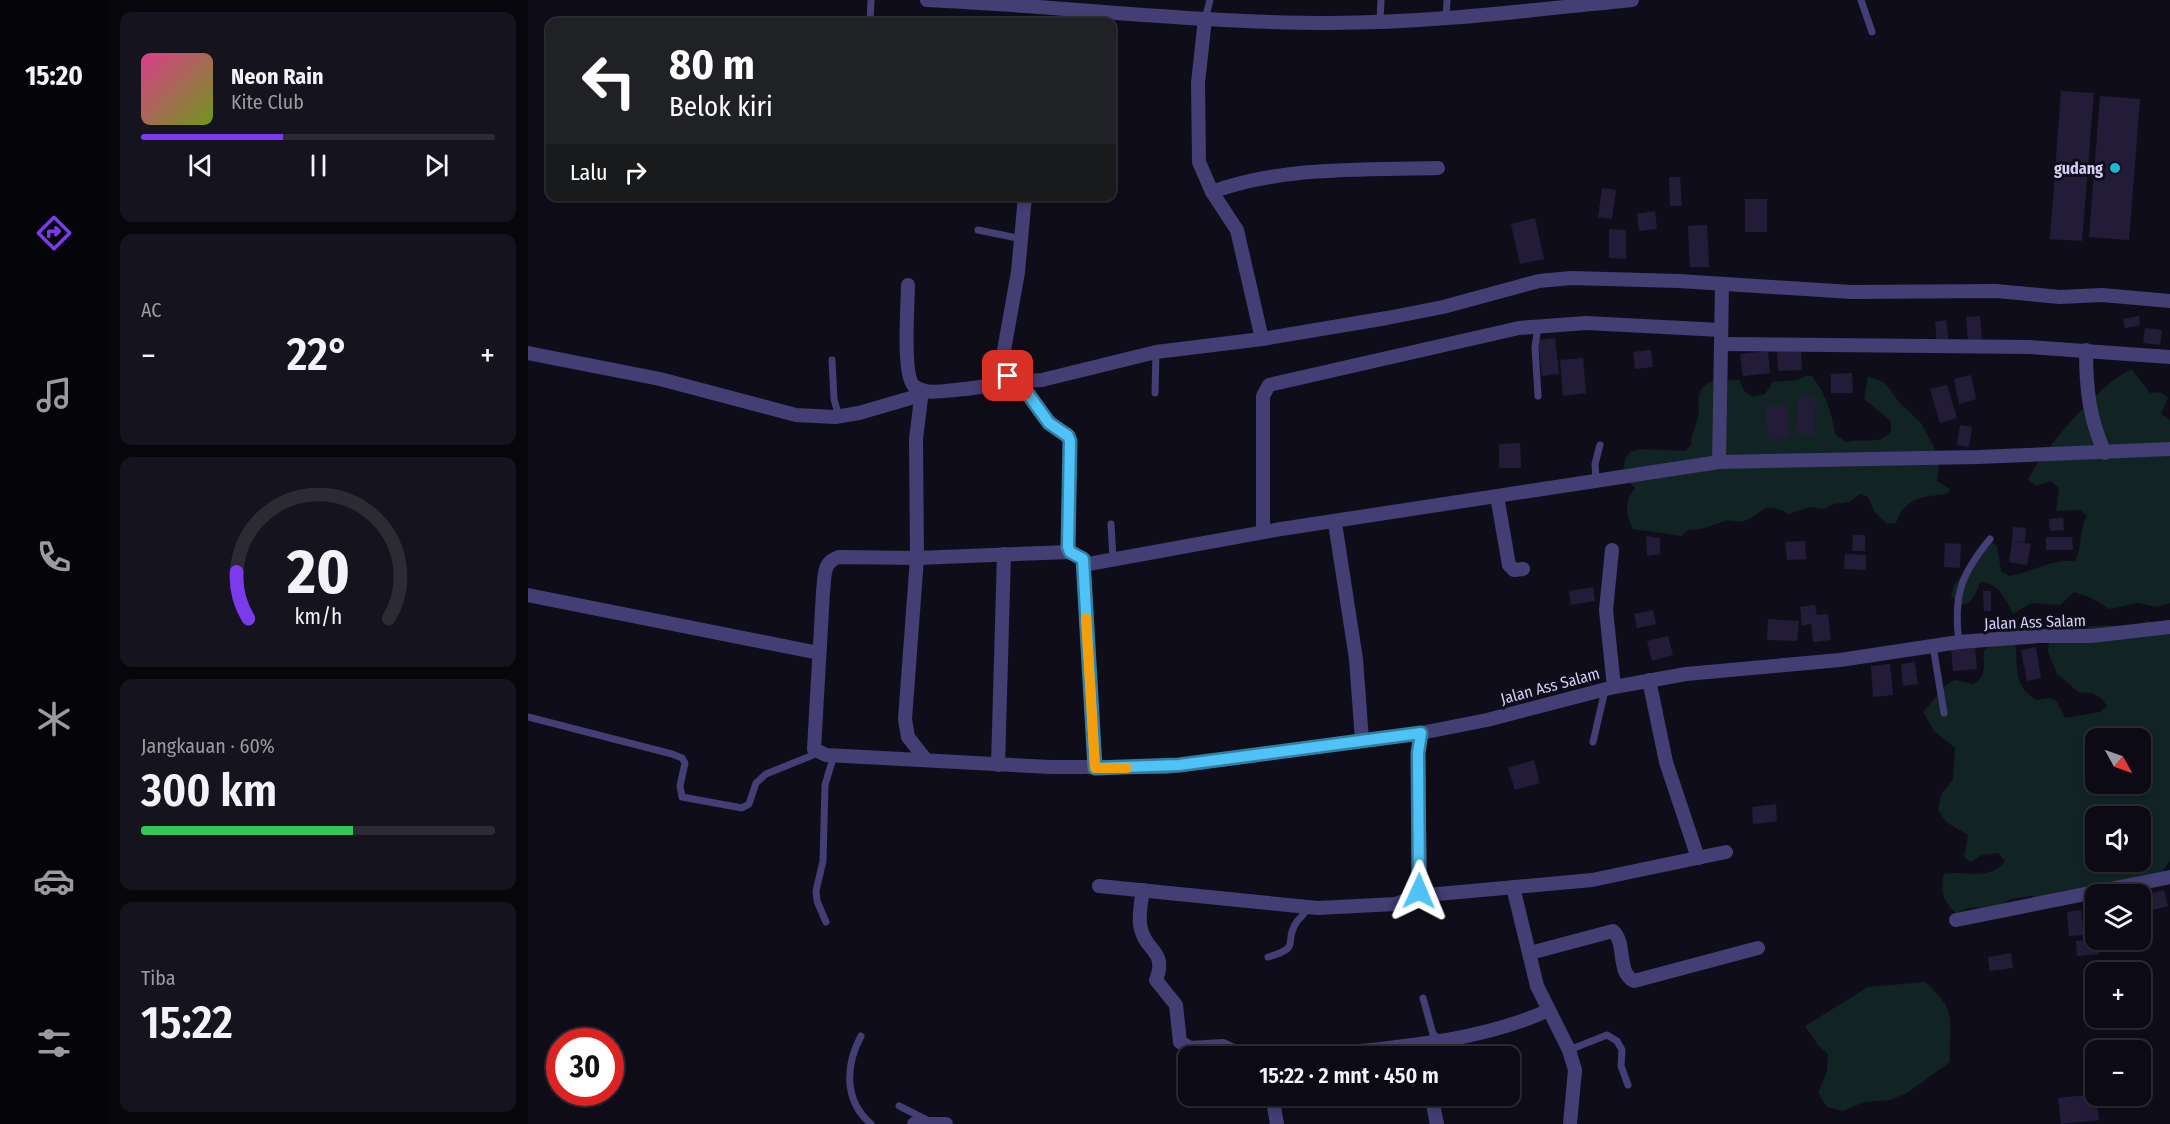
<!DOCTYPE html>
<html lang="id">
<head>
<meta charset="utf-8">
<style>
  body { margin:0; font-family:"Fira Sans Condensed",sans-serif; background:#15131d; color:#f1f3f6; height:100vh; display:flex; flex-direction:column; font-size:22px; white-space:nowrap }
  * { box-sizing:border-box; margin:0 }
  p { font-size:20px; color:#9a9aa0 }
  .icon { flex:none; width:33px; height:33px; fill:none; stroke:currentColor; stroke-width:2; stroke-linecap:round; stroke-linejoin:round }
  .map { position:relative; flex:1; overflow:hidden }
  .panel { display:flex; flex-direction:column; gap:12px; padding:12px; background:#07060b; width:420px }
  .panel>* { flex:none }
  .hud { position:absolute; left:18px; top:18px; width:570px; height:183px; border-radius:12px; box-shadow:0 3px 9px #0003,0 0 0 2px #2c2b34; background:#202124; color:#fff; overflow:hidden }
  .needle { width:39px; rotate:130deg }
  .controls { position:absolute; left:1557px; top:728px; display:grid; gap:12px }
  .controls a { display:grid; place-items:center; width:66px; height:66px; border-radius:12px; background:#0c0a14; box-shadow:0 3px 9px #0003,0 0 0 2px #2c2b34; font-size:30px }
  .speed { position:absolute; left:18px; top:1028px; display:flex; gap:12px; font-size:30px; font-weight:700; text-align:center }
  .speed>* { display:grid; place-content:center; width:78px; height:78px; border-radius:50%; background:#0c0a14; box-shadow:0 3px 9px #0003,0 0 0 2px #2c2b34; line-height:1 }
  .speed .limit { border:9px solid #d22; background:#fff; color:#111 }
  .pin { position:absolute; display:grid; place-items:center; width:51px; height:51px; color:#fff; margin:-26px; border-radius:12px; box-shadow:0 3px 9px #0006 }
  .me { position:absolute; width:66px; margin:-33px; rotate:1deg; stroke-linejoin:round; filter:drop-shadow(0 0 4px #0008) }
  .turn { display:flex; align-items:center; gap:21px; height:126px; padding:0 24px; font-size:27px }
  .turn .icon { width:78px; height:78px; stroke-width:2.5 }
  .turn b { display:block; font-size:42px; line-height:51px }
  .then { display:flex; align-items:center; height:57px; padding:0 24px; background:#0003; gap:12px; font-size:22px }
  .big { font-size:45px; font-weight:600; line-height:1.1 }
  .panel .tile { flex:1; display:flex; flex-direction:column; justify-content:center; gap:9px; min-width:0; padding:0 21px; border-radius:12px; background:#15131d }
  .panel .dial { align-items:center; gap:0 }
  .dial svg { height:156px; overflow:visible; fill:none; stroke:#2c2b34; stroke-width:7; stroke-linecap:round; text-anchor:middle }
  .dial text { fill:#f1f3f6; stroke:none }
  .song { display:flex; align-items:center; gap:18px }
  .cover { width:72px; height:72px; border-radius:9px; background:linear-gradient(135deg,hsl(330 70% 55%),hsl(80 70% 35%)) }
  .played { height:6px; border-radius:3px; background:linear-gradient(90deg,#7c3aed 40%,#2c2b34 40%) }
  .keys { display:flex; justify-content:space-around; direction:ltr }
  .heat { display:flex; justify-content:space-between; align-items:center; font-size:33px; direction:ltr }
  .charge { height:9px; border-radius:4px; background:linear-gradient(90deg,#34c759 60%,#2c2b34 0) }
  .trip { position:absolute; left:650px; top:1046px; width:342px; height:60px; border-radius:12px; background:#0c0a14; box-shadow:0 3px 9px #0003,0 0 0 2px #2c2b34; font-weight:600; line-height:60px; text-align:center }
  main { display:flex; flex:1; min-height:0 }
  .tabs { display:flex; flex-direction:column; width:108px; justify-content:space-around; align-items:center; background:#050408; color:#9a9aa0 }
  .tabs .icon { width:42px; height:42px }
  .tabs .active { color:#7c3aed }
  .tabs b { font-size:27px; color:#f1f3f6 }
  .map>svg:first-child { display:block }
</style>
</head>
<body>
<main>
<nav class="tabs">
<b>15:20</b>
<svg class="icon active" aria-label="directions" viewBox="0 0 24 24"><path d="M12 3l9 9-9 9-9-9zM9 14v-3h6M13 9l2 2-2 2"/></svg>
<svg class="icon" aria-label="music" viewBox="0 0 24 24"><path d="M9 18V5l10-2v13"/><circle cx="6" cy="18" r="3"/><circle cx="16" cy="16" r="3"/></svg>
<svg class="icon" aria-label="phone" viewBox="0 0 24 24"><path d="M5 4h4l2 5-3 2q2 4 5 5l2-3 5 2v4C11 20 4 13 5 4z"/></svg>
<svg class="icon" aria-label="climate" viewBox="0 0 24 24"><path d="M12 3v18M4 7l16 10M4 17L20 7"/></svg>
<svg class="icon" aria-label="car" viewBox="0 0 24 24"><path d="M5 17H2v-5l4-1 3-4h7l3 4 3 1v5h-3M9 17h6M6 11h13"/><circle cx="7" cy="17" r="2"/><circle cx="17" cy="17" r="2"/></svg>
<svg class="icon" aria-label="filters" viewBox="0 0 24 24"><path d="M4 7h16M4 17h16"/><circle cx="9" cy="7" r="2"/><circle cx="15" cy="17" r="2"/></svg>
</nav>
<section class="panel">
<div class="tile">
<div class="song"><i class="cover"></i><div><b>Neon Rain</b><p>Kite Club</p></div></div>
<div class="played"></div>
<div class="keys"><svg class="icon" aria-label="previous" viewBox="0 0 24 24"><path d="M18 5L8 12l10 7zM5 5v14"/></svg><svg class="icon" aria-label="pause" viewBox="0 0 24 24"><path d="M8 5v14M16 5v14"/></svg><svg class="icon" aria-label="next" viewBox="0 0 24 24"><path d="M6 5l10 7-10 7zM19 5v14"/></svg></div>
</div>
<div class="tile"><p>AC</p>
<div class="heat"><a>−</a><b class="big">22°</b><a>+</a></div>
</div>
<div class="tile dial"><svg viewBox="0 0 100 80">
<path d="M14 69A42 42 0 1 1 86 69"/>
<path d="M14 69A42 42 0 0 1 8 45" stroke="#7c3aed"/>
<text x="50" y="56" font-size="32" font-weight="700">20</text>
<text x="50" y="72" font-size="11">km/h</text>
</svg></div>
<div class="tile"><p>Jangkauan · 60%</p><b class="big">300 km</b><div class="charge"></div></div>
<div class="tile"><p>Tiba</p><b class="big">15:22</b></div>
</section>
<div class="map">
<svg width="1642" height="1124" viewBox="0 0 1642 1124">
  <rect width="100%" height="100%" fill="#100d1a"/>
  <g fill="#112323" fill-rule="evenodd">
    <path d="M1604,369L1622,393L1633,392L1640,398L1633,414L1642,420V603L1629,607L1610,603L1581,609L1563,598L1546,592L1532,605L1503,603L1485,614C1478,600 1470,582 1452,582C1448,594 1445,603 1432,605L1423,596L1426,585L1461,540L1469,546L1473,571L1481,576C1506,572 1522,559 1547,561C1555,546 1550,531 1559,516L1552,510L1528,511L1531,488L1523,481L1508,486L1500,480C1513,452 1575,380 1604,369Z"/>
    <path d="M1278,376H1284C1300,398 1302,410 1308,435L1318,442C1337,437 1349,447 1363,431V421L1336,399L1340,376L1357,383L1370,401L1393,423L1412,458L1409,481L1422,489L1419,494C1394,497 1377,497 1368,523L1359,524L1346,511L1340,497L1332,494L1321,502L1306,504L1295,509L1282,507L1261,514C1232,499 1237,515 1215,521C1209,523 1202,519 1196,521C1183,526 1174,530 1160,530L1153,536L1105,529C1097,514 1096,502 1107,488C1094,476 1092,466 1102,452L1113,449L1157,451L1163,445C1163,434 1167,428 1170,418C1172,411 1169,402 1171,395C1175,378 1197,379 1211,380L1216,391L1225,397L1237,394L1245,382L1268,380Z"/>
    <path d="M1621,621L1642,633V861L1630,877L1532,900L1503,896L1483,899L1470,907L1441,908L1428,913C1415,902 1412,891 1416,874C1438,870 1460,882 1477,861L1470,853L1454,855L1443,862L1436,857L1440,835L1418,822L1410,810L1413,795L1425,779L1427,748L1406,731L1395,712L1418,685L1427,680L1445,684C1461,675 1454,665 1456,650L1468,640L1487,643C1491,669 1484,684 1508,700L1522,698L1529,701L1537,718L1572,712L1579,706L1574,699L1564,693L1550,692L1529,674L1520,652L1521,641L1526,635L1541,628L1580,625L1593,628ZM1568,738H1612V783H1568ZM1568,816H1612V861H1568Z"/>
    <path d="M1397,982C1432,1012 1420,1022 1422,1062L1380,1092L1363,1100L1336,1102L1315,1111L1299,1107L1290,1093L1299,1072L1300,1054L1290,1045L1277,1026L1340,987Z"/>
  </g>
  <g fill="#231c38">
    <path d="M1533,91L1566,93L1554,241L1522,239Z"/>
    <path d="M1572,96L1612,99L1601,240L1561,237Z"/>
    <path d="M1141,177H1152L1154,206H1142Z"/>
    <path d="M1074,188L1088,190L1084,219L1070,217Z"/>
    <rect x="1217" y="199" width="22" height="33"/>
    <path d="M1127,211L1129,229L1111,231L1109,214Z"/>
    <path d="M1007,218L1016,259L992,264L983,224Z"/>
    <path d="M1179,225L1181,267H1162L1160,226Z"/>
    <path d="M1081,229L1098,230V259L1081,258Z"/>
    <path d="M1452,316L1454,339L1440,340L1438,317Z"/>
    <path d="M1611,316L1612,325L1597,328L1595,319Z"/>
    <path d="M1418,320L1421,343L1409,344L1407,322Z"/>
    <path d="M1617,328L1634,330L1632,345L1615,343Z"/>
    <path d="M1027,338L1031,374L1014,376L1010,340Z"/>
    <path d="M1273,348L1274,370L1250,371L1249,349Z"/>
    <path d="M1123,350L1125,367L1107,369L1105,352Z"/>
    <path d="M1240,351L1242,373L1215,376L1212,354Z"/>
    <path d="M1055,358L1058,393L1035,396L1032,360Z"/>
    <path d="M1324,373L1325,393H1303V374Z"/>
    <path d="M1443,375L1448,399L1431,404L1426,379Z"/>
    <path d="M1419,385L1429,418L1412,423L1402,389Z"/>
    <path d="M1271,396L1288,397L1286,435L1268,433Z"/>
    <path d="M1259,405L1262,438L1240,440L1237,407Z"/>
    <path d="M1432,425L1444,427L1441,447L1429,445Z"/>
    <path d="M992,443L993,468H971V444Z"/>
    <path d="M1535,518L1536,530L1522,531L1521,519Z"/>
    <path d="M1485,527L1498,528L1497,542L1484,541Z"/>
    <path d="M1325,535H1337V551H1324Z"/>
    <path d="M1118,536L1132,538V554L1119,556Z"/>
    <path d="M1518,537H1544L1545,550H1518Z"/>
    <path d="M1277,541L1278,559L1259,560L1257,542Z"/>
    <path d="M1484,541L1503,544L1499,565L1481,562Z"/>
    <path d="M1417,543L1433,544L1432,568L1416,567Z"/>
    <path d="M1317,554L1338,555V570L1316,569Z"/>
    <path d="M1065,587L1067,601L1043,605L1041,591Z"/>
    <path d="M1455,591H1463V611H1456Z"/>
    <path d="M1287,605L1289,615L1300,614L1303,640L1285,642L1283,624L1274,626L1272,607Z"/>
    <path d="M1125,610L1128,624L1109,628L1106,614Z"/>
    <path d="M1240,619L1271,621L1269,641L1239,640Z"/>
    <path d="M1140,636L1145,655L1124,661L1119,641Z"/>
    <path d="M1447,644L1449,669L1425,671L1423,647Z"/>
    <path d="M1508,647L1513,678L1499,681L1493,650Z"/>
    <path d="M1387,662L1390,684L1375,686L1373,664Z"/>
    <path d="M1362,664L1365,695L1345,697L1343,666Z"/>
    <path d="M1006,760L1012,783L987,790L980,768Z"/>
    <path d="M1248,804L1249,821L1225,824L1224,807Z"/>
    <path d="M1636,890L1640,906L1621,911L1617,895Z"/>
    <path d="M1568,908V933H1562L1561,909Z"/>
    <path d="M1553,910L1556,935L1541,936L1539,912Z"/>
    <path d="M1570,939L1571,954L1549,956L1548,941Z"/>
    <path d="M1580,939H1600L1601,949L1581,952Z"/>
    <path d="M1483,953L1485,968L1462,971L1460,957Z"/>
    <path d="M1568,1094L1571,1120L1533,1124L1530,1098Z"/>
  </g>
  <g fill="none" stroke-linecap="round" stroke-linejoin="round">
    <g stroke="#433e73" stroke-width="7">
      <path d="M1333,0L1344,32"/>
      <path d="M918,18L919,0"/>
      <path d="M677,19L682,0"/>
      <path d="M852,21L853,0"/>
      <path d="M342,22L343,0"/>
      <path d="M450,230L494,239"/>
      <path d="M304,360L306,399L311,417"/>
      <path d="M627,393L628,352"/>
      <path d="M1010,396L1007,347L1010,326"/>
      <path d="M1068,481L1067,464L1072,445"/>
      <path d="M583,524L585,559"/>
      <path d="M1431,642C1425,596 1433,574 1462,539"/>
      <path d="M1405,646L1416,713"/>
      <path d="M0,717L144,754L154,758L157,763L152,786L154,797L214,808L221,804L228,783L238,774L290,753"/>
      <path d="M1065,742L1077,690"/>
      <path d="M298,922L289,901L288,891L295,861L297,785L306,755"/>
      <path d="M740,957C775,947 755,943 768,923C772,916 777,916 779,907"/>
      <path d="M895,998L905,1034L911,1039"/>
      <path d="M333,1036C317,1066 316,1101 343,1124"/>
      <path d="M1041,1050L1079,1035L1089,1041L1094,1050L1093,1066L1100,1085"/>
      <path d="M371,1106L401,1121"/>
    </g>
    <g stroke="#433e73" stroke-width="14">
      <path d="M399,0C533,6 667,23 802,23C905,23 1002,10 1104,0"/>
      <path d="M677,19L670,83L671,162L684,192L709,230L734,339"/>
      <path d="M684,192C755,166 835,170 910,168"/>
      <path d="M497,196L490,272L475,356L477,371L485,379L495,381L514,380L628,352L734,339L859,318L915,307L1011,281L1043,278L1151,281L1323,292L1468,291L1532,297L1574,295L1642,301"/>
      <path d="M380,285C380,303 374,375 386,386C397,395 415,391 427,390C446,388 464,387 480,376"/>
      <path d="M1193,344L1502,347L1642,357"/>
      <path d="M1558,350C1558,387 1561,419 1577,453"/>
      <path d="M0,353L132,379L268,415L307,417L331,413L393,395"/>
      <path d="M485,379C501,391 507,407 520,421C527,428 538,432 542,441L540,547L542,552L555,559L567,768"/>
      <path d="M394,390L388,439L389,558L377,719L380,737L398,760"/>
      <path d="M1191,462L1194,285"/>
      <path d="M969,496L981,565L986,570L995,569"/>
      <path d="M807,523L828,659L834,740"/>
      <path d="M735,532V396L741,385L991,328L1058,323L1193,330"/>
      <path d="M1084,550L1078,610L1086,687"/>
      <path d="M542,552L389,558L311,557C294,562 297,577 295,592L286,749L298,755L522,767H638L893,733L959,720L1086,687L1158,674L1312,660L1431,642L1511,636H1563L1642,627"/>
      <path d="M555,565L753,529L1191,462L1450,457L1642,449"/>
      <path d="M0,595L291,653"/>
      <path d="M1121,680L1138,762L1170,858"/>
      <path d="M470,765L476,554"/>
      <path d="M571,886L790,908L867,904L883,899L891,891L892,885L890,753L893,733"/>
      <path d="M985,887L1009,986L1041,1050L1047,1070L1042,1124"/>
      <path d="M615,890C613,901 611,913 612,924C616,953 640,949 628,980L648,1005L652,1042L662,1048L695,1046L716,1056"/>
      <path d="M888,896L1064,880L1198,852"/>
      <path d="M1428,920L1642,877"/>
      <path d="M1002,953L1085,931C1099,944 1088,972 1106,981L1230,948"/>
      <path d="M790,1056C868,1046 949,1043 1021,1010"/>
      <path d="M744,1095L749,1124"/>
      <path d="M903,1095L909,1124"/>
      <path d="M386,1124H418"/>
    </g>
  </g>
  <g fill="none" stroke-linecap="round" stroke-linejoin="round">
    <g stroke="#337fa1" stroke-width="15">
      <path id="route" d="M480,376L495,387L521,423L540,436L542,441L540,547L542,552L555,559L567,768L651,765L893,733L890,753L891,891"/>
    </g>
    <use href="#route" stroke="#4fc3f7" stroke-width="10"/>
    <path stroke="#f59e0b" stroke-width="10" d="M558,618L567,768H599"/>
  </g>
  <circle fill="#1db8d4" stroke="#100d1a" stroke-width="2" cx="1587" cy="168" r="6"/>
  <g text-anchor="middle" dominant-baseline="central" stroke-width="6" stroke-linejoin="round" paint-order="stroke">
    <g font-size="16" font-weight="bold" fill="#d4cdf8" stroke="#100d1a" text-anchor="end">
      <text x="1575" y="168">gudang</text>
    </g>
    <g font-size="16" fill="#d4cdf8" stroke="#100d1a">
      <text transform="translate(1507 622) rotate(-2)">Jalan Ass Salam</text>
      <text transform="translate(1022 686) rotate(-15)">Jalan Ass Salam</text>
    </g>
  </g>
</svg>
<div class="controls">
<a><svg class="needle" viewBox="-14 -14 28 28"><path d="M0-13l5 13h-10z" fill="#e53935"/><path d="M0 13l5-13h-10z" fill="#9a9aa0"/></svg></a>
<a><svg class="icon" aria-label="sound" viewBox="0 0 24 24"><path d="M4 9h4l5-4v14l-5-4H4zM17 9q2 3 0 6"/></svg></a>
<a><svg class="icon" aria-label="layers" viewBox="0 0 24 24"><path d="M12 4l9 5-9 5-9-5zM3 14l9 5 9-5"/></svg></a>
<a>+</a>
<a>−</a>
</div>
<div class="speed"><div class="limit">30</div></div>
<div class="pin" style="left:480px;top:376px;background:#d93025"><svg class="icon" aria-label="arrive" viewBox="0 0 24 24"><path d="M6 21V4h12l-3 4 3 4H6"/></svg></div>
<svg class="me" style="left:891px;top:891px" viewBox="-20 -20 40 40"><path d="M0-17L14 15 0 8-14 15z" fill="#4fc3f7" stroke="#fff" stroke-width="4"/></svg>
<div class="trip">15:22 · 2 mnt · 450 m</div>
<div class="hud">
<div class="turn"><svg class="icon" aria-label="left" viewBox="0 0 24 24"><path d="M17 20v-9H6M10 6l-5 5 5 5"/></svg><div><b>80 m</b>Belok kiri</div></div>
<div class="then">Lalu<svg class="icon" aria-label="right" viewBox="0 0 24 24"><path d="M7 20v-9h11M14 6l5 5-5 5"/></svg></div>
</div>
</div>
</main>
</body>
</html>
